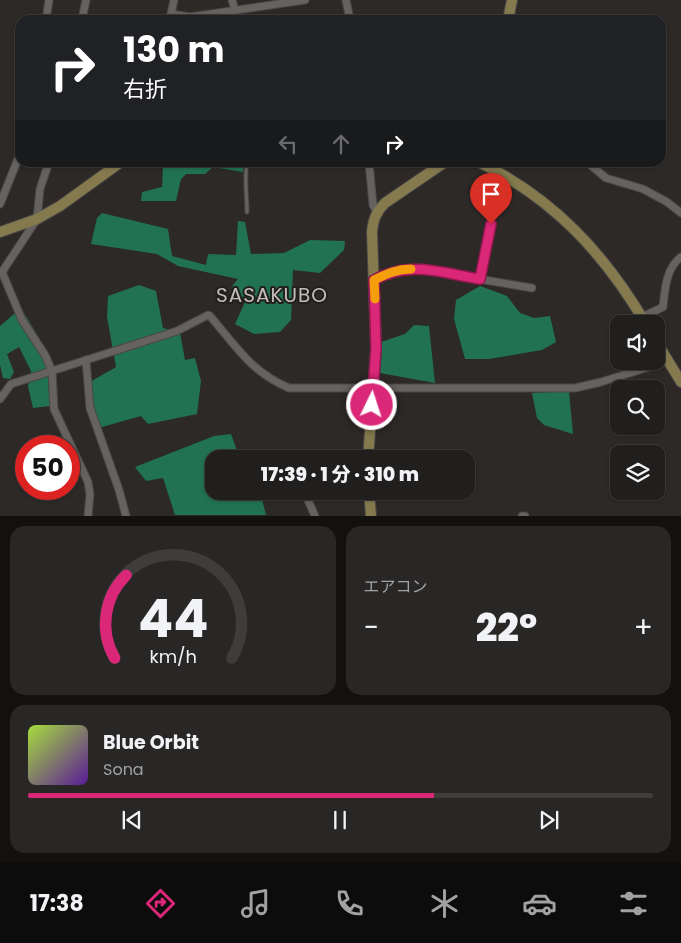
<!DOCTYPE html>
<html lang="ja">
<head>
<meta charset="utf-8">
<style>
  body { margin:0; font-family:Poppins,"Noto Sans JP",sans-serif; background:#292726; color:#f1f3f6; height:100vh; display:flex; flex-direction:column; font-size:19px; white-space:nowrap }
  * { box-sizing:border-box; margin:0 }
  p { font-size:16px; color:#a2a2a4 }
  .icon { flex:none; width:28px; height:28px; fill:none; stroke:currentColor; stroke-width:2; stroke-linecap:round; stroke-linejoin:round }
  .map { position:relative; height:516px; overflow:hidden }
  .drawer { display:flex; flex-direction:column; gap:10px; padding:10px; background:#121110; flex:1 }
  .drawer>* { flex:none }
  .guide { position:absolute; left:15px; top:15px; width:651px; height:152px; border-radius:15px; box-shadow:0 1px 4px #0004,0 0 0 1px #3e3d3b; background:#202124; color:#fff; overflow:hidden }
  .controls { position:absolute; left:610px; top:315px; display:grid; gap:10px }
  .controls a { display:grid; place-items:center; width:55px; height:55px; border-radius:10px; background:#211f1d; box-shadow:0 1px 4px #0004,0 0 0 1px #3e3d3b; font-size:25px }
  .speed { position:absolute; left:15px; top:435px; display:flex; gap:10px; font-size:25px; font-weight:700; text-align:center }
  .speed>* { display:grid; place-content:center; width:65px; height:65px; border-radius:50%; background:#211f1d; box-shadow:0 1px 4px #0004,0 0 0 1px #3e3d3b; line-height:1 }
  .speed .limit { border:8px solid #d22; background:#fff; color:#111 }
  .pin { position:absolute; display:grid; place-items:center; width:42px; height:42px; color:#fff; margin:-51px -21px; border-radius:50% 50% 50% 0; rotate:-45deg; box-shadow:0 0 5px #0007 }
  .pin .icon { rotate:45deg }
  .me { position:absolute; width:55px; margin:-28px; rotate:4deg; stroke-linejoin:round; filter:drop-shadow(0 0 4px #0008) }
  .turn { display:flex; align-items:center; gap:18px; height:105px; padding:0 25px; font-size:22px }
  .turn .icon { width:65px; height:65px; stroke-width:2.5 }
  .turn b { display:block; font-size:35px; line-height:42px }
  .lanes { display:flex; align-items:center; height:48px; padding:0 25px; background:#0003; justify-content:center; gap:25px; direction:ltr }
  .lanes .off { opacity:.35 }
  .big { font-size:38px; font-weight:800; line-height:1.1 }
  .drawer .tile { flex:1; display:flex; flex-direction:column; justify-content:center; gap:8px; min-width:0; padding:0 18px; border-radius:15px; background:#292726 }
  .drawer .dial { align-items:center; gap:0 }
  .dial svg { height:130px; overflow:visible; fill:none; stroke:#3e3d3b; stroke-width:7; stroke-linecap:round; text-anchor:middle }
  .dial text { fill:#f1f3f6; stroke:none }
  .song { display:flex; align-items:center; gap:15px }
  .cover { width:60px; height:60px; border-radius:8px; background:linear-gradient(135deg,hsl(80 70% 55%),hsl(270 70% 35%)) }
  .played { height:5px; border-radius:2px; background:linear-gradient(90deg,#db2777 65%,#3e3d3b 65%) }
  .keys { display:flex; justify-content:space-around; direction:ltr }
  .heat { display:flex; justify-content:space-between; align-items:center; font-size:28px; direction:ltr }
  .drawer .tiles { flex:1; display:grid; gap:10px; grid-template-columns:1fr 1fr }
  .tile:last-child { grid-column:span 2 }
  .trip { position:absolute; left:205px; top:450px; width:270px; height:50px; border-radius:15px; background:#211f1d; box-shadow:0 1px 4px #0004,0 0 0 1px #3e3d3b; font-weight:800; line-height:50px; text-align:center }
  .dock { display:flex; height:80px; justify-content:space-around; align-items:center; background:#0d0c0c; color:#a2a2a4 }
  .dock .icon { width:35px; height:35px }
  .dock .current { color:#db2777 }
  .dock b { font-size:22px; color:#f1f3f6 }
  .map>svg:first-child { display:block }
</style>
</head>
<body>
<div class="map">
<svg width="681" height="516" viewBox="0 0 681 516">
  <rect width="100%" height="100%" fill="#2c2927"/>
  <g fill="#207252">
    <path d="M169,163L170,162L243,163V172L213,167L205,174H186L181,179L176,201H141L142,192L162,187L163,166Z"/>
    <path d="M102,213L168,229L172,256L206,265L208,254L236,255L238,221L245,222L251,254L284,253L310,240L345,241L344,250L320,273L293,270L291,320L280,332L254,334L235,324L245,302L232,286L238,279L178,266L157,254L91,244L97,218Z"/>
    <path d="M139,285L156,291L163,328L180,332L185,360L195,358L201,381L197,414L148,424L141,416L102,427L97,424L90,382L116,367L107,317L108,296Z"/>
    <path d="M480,286L507,296L520,313L534,318L550,316L556,342L542,350L489,359H465L454,319L456,300Z"/>
    <path d="M21,308L51,358L48,379L50,406L33,408L28,386L31,371L19,347L7,354L14,372L10,379L3,378L0,365V326Z"/>
    <path d="M414,325L429,326L435,383L380,373L381,342L405,334Z"/>
    <path d="M569,391L573,434L544,425L537,418L532,393Z"/>
    <path d="M231,434L240,459H214V491H260L266,515H175L163,478L146,481L135,467L214,436Z"/>
  </g>
  <g fill="none" stroke-linecap="round" stroke-linejoin="round">
    <g stroke="#4a4746" stroke-width="5">
      <g id="service">
        <path d="M247,212C247,195 244,178 247,162"/>
        <path d="M480,279L491,224"/>
      </g>
    </g>
    <g stroke="#4a4746" stroke-width="9">
      <g id="minor">
        <path d="M174,0L171,14L190,17L305,0"/>
        <path d="M232,0L235,10"/>
        <path d="M346,0L350,20"/>
        <path d="M46,20L49,0"/>
        <path d="M82,20L86,0"/>
        <path d="M49,162L40,189L37,219L2,272L22,320L45,355L52,371L54,409L88,482L90,494L88,516"/>
        <path d="M369,162L373,205L377,212"/>
        <path d="M587,162L606,178L643,189L667,202L681,213"/>
        <path d="M0,204L20,154"/>
        <path d="M374,280L390,273L409,269L455,273L467,277L532,288"/>
        <path d="M642,317L663,307C665,289 666,268 681,257"/>
        <path d="M86,360L90,408L119,490L126,516"/>
        <path d="M0,399L11,384L177,331L208,315L210,316C236,346 251,372 289,388H575L601,382L668,361"/>
        <path d="M307,498L315,516"/>
        <path d="M522,516H525"/>
      </g>
    </g>
    <g stroke="#4a4746" stroke-width="12">
      <g id="secondary">
        <path d="M508,20L512,0"/>
        <path d="M479,162C554,199 604,253 646,324"/>
        <path d="M0,232L37,219L60,206L121,162"/>
        <path d="M656,341L681,382"/>
        <path d="M368,459L376,348L372,232C373,220 376,212 385,203L445,162"/>
        <path d="M369,491L371,516"/>
      </g>
    </g>
    <use href="#service" stroke="#666260" stroke-width="3"/>
    <use href="#minor" stroke="#666260" stroke-width="7"/>
    <use href="#secondary" stroke="#847a4e" stroke-width="10"/>
  </g>
  <g fill="none" stroke-linecap="round" stroke-linejoin="round">
    <g stroke="#8e194d" stroke-width="12">
      <path id="route" d="M372,405L376,348L374,280C411,260 441,273 480,279L491,224"/>
    </g>
    <use href="#route" stroke="#db2777" stroke-width="9"/>
    <path stroke="#f59e0b" stroke-width="9" d="M375,299L374,280C386,274 397,269 411,269"/>
  </g>
  <g text-anchor="middle" dominant-baseline="central" stroke-width="4" stroke-linejoin="round" paint-order="stroke">
    <g font-size="20" letter-spacing="1" fill="#c2bebc" stroke="#221f1d">
      <text x="272" y="295">SASAKUBO</text>
    </g>
  </g>
</svg>
<div class="controls">
<a><svg class="icon" aria-label="sound" viewBox="0 0 24 24"><path d="M4 9h4l5-4v14l-5-4H4zM17 9q2 3 0 6"/></svg></a>
<a><svg class="icon" aria-label="search" viewBox="0 0 24 24"><circle cx="10" cy="10" r="6"/><path d="M15 15l6 6"/></svg></a>
<a><svg class="icon" aria-label="layers" viewBox="0 0 24 24"><path d="M12 4l9 5-9 5-9-5zM3 14l9 5 9-5"/></svg></a>
</div>
<div class="speed"><div class="limit">50</div></div>
<div class="pin" style="left:491px;top:224px;background:#d93025"><svg class="icon" aria-label="arrive" viewBox="0 0 24 24"><path d="M6 21V4h12l-3 4 3 4H6"/></svg></div>
<svg class="me" style="left:372px;top:405px" viewBox="-20 -20 40 40"><circle r="17" fill="#db2777" stroke="#fff" stroke-width="3"/><path d="M0-11L8 9 0 5-8 9z" fill="#fff"/></svg>
<div class="trip">17:39 · 1 分 · 310 m</div>
<div class="guide">
<div class="turn"><svg class="icon" aria-label="right" viewBox="0 0 24 24"><path d="M7 20v-9h11M14 6l5 5-5 5"/></svg><div><b>130 m</b>右折</div></div>
<div class="lanes"><svg class="icon off" aria-label="left" viewBox="0 0 24 24"><path d="M17 20v-9H6M10 6l-5 5 5 5"/></svg><svg class="icon off" aria-label="ahead" viewBox="0 0 24 24"><path d="M12 20V5M6 11l6-6 6 6"/></svg><svg class="icon" aria-label="right" viewBox="0 0 24 24"><path d="M7 20v-9h11M14 6l5 5-5 5"/></svg></div>
</div>
</div>
<section class="drawer">
<div class="tiles">
<div class="tile dial"><svg viewBox="0 0 100 80">
<path d="M14 69A42 42 0 1 1 86 69"/>
<path d="M14 69A42 42 0 0 1 21 18" stroke="#db2777"/>
<text x="50" y="56" font-size="32" font-weight="700">44</text>
<text x="50" y="72" font-size="11">km/h</text>
</svg></div>
<div class="tile"><p>エアコン</p>
<div class="heat"><a>−</a><b class="big">22°</b><a>+</a></div>
</div>
<div class="tile">
<div class="song"><i class="cover"></i><div><b>Blue Orbit</b><p>Sona</p></div></div>
<div class="played"></div>
<div class="keys"><svg class="icon" aria-label="previous" viewBox="0 0 24 24"><path d="M18 5L8 12l10 7zM5 5v14"/></svg><svg class="icon" aria-label="pause" viewBox="0 0 24 24"><path d="M8 5v14M16 5v14"/></svg><svg class="icon" aria-label="next" viewBox="0 0 24 24"><path d="M6 5l10 7-10 7zM19 5v14"/></svg></div>
</div>
</div>
</section>
<nav class="dock">
<b>17:38</b>
<svg class="icon current" aria-label="directions" viewBox="0 0 24 24"><path d="M12 3l9 9-9 9-9-9zM9 14v-3h6M13 9l2 2-2 2"/></svg>
<svg class="icon" aria-label="music" viewBox="0 0 24 24"><path d="M9 18V5l10-2v13"/><circle cx="6" cy="18" r="3"/><circle cx="16" cy="16" r="3"/></svg>
<svg class="icon" aria-label="phone" viewBox="0 0 24 24"><path d="M5 4h4l2 5-3 2q2 4 5 5l2-3 5 2v4C11 20 4 13 5 4z"/></svg>
<svg class="icon" aria-label="climate" viewBox="0 0 24 24"><path d="M12 3v18M4 7l16 10M4 17L20 7"/></svg>
<svg class="icon" aria-label="car" viewBox="0 0 24 24"><path d="M5 17H2v-5l4-1 3-4h7l3 4 3 1v5h-3M9 17h6M6 11h13"/><circle cx="7" cy="17" r="2"/><circle cx="17" cy="17" r="2"/></svg>
<svg class="icon" aria-label="filters" viewBox="0 0 24 24"><path d="M4 7h16M4 17h16"/><circle cx="9" cy="7" r="2"/><circle cx="15" cy="17" r="2"/></svg>
</nav>
</body>
</html>
